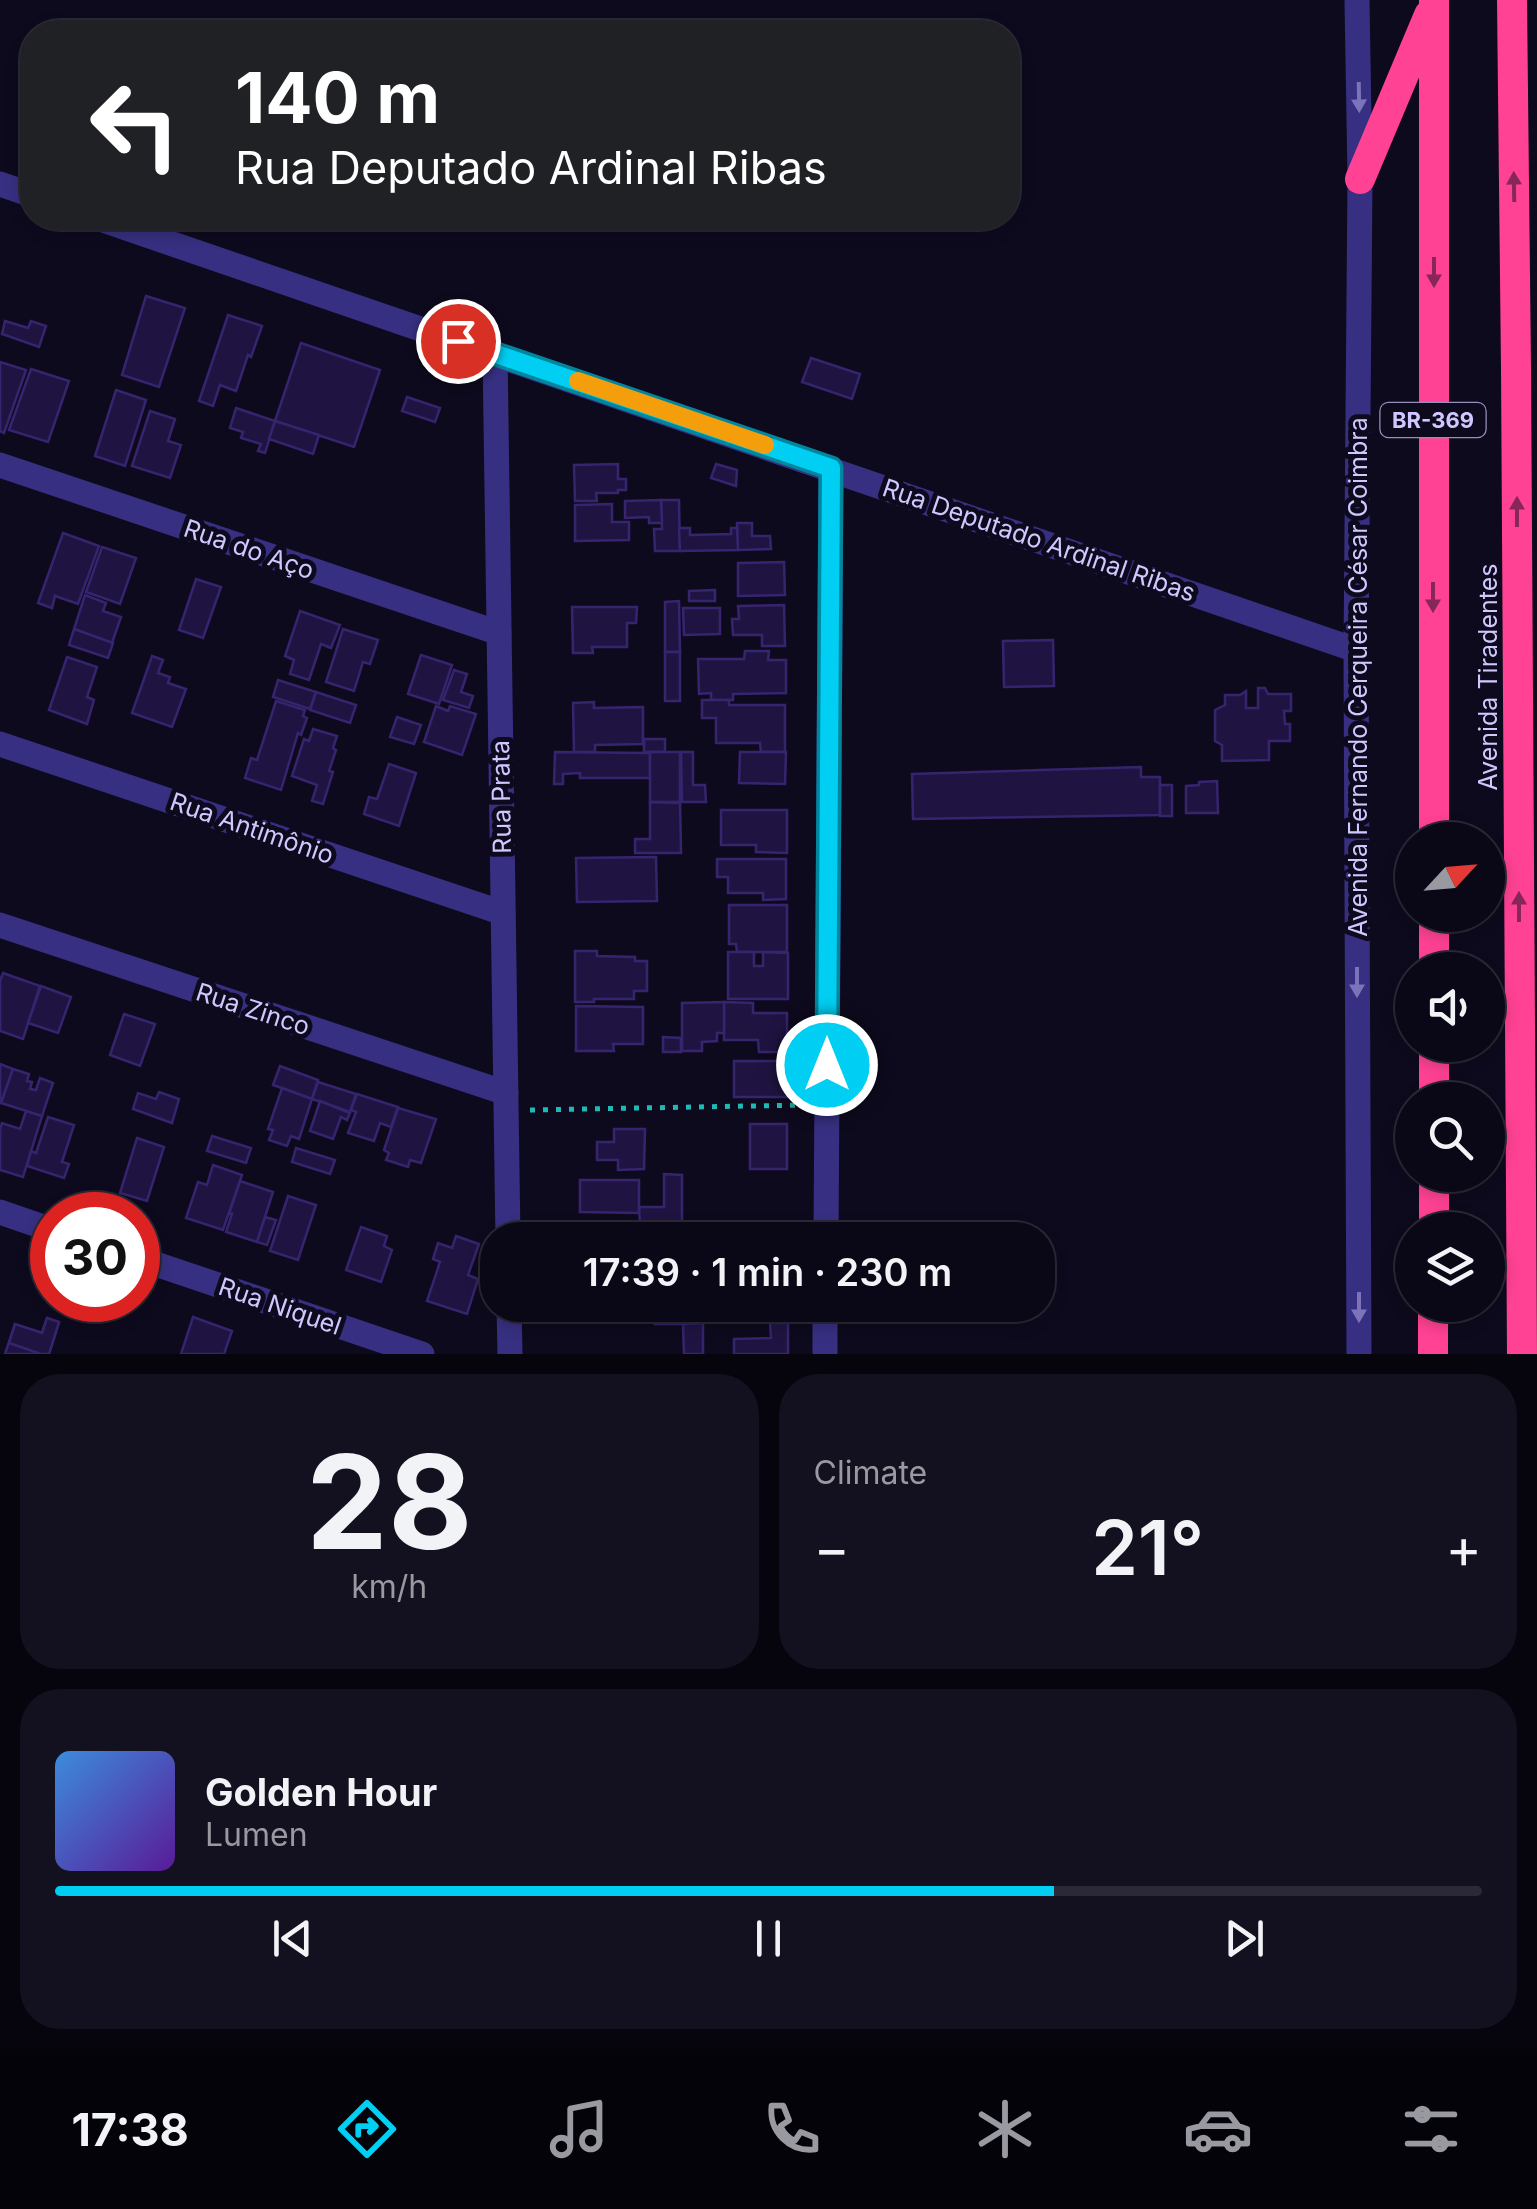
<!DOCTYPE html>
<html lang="en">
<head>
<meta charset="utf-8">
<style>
  body { margin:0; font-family:Inter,sans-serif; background:#13111f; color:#f1f3f6; height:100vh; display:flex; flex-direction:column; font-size:38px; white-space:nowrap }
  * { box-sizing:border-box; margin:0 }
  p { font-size:32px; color:#999aa1 }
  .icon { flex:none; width:55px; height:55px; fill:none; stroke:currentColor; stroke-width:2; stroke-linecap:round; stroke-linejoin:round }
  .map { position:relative; height:1354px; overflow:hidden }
  .side { display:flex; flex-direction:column; gap:20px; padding:20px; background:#06040c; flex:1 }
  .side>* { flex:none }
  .banner { position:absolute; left:20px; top:20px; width:1000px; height:210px; border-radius:40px; box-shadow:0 5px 15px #0003,0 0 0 2px #2a2935; background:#202124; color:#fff; overflow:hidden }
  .needle { width:65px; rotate:64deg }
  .tools { position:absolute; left:1395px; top:822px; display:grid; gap:20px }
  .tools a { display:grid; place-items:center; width:110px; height:110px; border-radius:50%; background:#0a0816; box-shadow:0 5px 15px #0003,0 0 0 2px #2a2935; font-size:50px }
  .speed { position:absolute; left:30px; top:1192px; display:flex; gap:20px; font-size:50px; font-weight:700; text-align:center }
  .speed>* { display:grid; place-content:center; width:130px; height:130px; border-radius:50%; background:#0a0816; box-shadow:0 5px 15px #0003,0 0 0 2px #2a2935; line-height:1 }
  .speed .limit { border:15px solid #d22; background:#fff; color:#111 }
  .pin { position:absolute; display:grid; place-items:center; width:85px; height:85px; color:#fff; margin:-42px; border:5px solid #fff; border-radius:50%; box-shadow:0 2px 10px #0007 }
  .me { position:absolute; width:110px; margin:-55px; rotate:0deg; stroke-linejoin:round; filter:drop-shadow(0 0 8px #0008) }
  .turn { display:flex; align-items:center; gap:35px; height:210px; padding:0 50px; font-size:45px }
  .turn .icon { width:130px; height:130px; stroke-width:2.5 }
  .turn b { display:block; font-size:70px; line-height:85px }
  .big { font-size:75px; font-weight:600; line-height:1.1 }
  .side .widget { flex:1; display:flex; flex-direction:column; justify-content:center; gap:15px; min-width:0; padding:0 35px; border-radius:40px; background:#13111f }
  .side .dial { align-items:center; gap:0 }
  .dial b { font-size:130px; line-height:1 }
  .song { display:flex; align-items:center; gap:30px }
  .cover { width:120px; height:120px; border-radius:15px; background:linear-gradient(135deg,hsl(210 70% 55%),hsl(270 70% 35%)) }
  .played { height:10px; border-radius:5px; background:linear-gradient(90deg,#00cef2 70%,#2a2935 70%) }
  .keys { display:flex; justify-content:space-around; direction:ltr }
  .heat { display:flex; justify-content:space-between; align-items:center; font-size:55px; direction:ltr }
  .side .tiles { flex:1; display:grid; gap:20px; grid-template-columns:1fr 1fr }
  .widget:last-child { grid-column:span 2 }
  .trip { position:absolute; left:480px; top:1222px; width:575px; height:100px; border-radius:40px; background:#0a0816; box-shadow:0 5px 15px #0003,0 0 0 2px #2a2935; font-weight:600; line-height:100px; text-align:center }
  .menu { display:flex; height:160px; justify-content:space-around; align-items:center; background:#040309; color:#999aa1 }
  .menu .icon { width:70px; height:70px }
  .menu .active { color:#00cef2 }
  .menu b { font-size:45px; color:#f1f3f6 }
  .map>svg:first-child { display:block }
</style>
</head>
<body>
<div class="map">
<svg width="1537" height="1354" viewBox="0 0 1537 1354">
  <rect width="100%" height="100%" fill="#0e0a1e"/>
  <g fill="#1f1441" stroke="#36246f" stroke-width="2.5">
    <path d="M146,296L185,308L159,387L122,375Z"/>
    <path d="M228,315L262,326L251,357L248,355L236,391L220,385L213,406L199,401Z"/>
    <path d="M5,321L28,328L31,321L46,326L39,347L2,334Z"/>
    <path d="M301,343L380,370L354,447L275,421Z"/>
    <path d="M811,358L860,374L852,399L802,382Z"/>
    <path d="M0,362L26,370L4,433L0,431Z"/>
    <path d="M31,369L69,381L48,442L9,430Z"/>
    <path d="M116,390L146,400L125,466L95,456Z"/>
    <path d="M407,397L440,408L435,422L402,411Z"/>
    <path d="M236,408L275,421L265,453L258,451L261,444L241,438L243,432L230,428Z"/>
    <path d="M150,411L175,419L168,441L181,445L170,478L132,466Z"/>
    <path d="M275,421L319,435L313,454L269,439Z"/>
    <path d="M618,464V479H626V490H618V493H596L597,501H575L574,465Z"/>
    <path d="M716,464L737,470L736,486L711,478Z"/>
    <path d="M661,500H679L680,551H655L654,529H662Z"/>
    <path d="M661,500L662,523H649V517L625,518V501Z"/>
    <path d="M612,504V522H629V540L575,541V505Z"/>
    <path d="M737,523H752V536H770L771,549L738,550Z"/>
    <path d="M679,528H690V535L731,534V528H737L738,550L680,551Z"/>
    <path d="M63,533L99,546L78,604L55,596L52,608L38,603Z"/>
    <path d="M102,547L136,558L120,604L86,592Z"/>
    <path d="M784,562L785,595L738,596V563Z"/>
    <path d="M196,579L221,587L203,638L179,630Z"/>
    <path d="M715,590V601H689V591Z"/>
    <path d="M85,595L106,603L103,611L121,617L112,643L74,629Z"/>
    <path d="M679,601L680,652H665V602Z"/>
    <path d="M784,605L785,646H762V635H733L732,619H739L738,606Z"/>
    <path d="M572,607H637L636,623H627V647H592L593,653H573Z"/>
    <path d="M683,608H720V634L684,635Z"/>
    <path d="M300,611L340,625L331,648L321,644L309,680L290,674L294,660L285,656Z"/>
    <path d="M74,629L113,643L108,658L69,645Z"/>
    <path d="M343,629L378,640L370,664L363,662L354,691L326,682Z"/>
    <path d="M1053,640L1054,686L1004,687L1003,641Z"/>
    <path d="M745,651H769L768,660H786V693L733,694V700H711V693L699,694L698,659H744Z"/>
    <rect x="665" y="652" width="15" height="49"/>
    <path d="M421,655L452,665L439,704L408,694Z"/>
    <path d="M152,656L163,660L158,673L170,677L168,683L186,689L172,727L132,713Z"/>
    <path d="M67,657L97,667L87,697L94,700L87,724L49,710Z"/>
    <path d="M454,670L467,674L461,692L473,696L469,708L443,700Z"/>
    <path d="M278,680L316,692L310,709L273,697Z"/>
    <path d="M1258,688H1265L1268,694H1291V711H1284L1285,724H1290V741H1269V760L1222,761V745L1215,741V710L1225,705V695H1240L1246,691V708H1258Z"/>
    <path d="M316,692L356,705L350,723L310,710Z"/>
    <path d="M702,700H729V705H785V752H761L760,743H716V718H702Z"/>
    <path d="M276,701L305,710L303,716L307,718L301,735L298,733L281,790L245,778L251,758L257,760Z"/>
    <path d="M594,702V708L643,707V744L595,745V752H574L573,703Z"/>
    <path d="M436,706L448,711L450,706L476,714L462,755L424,742Z"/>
    <path d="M397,717L421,725L414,744L390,737Z"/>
    <path d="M313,729L337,736L333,748L336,750L329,771L333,772L323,804L312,801L317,785L292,776L304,739L309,741Z"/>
    <rect x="644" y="739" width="21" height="13"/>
    <path d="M555,752L650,753V778H580V773L563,774V784H554Z"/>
    <rect x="650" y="752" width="30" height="50"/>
    <path d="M681,752H693V785H705L706,802H682Z"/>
    <path d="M740,752H786L785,784L739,783Z"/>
    <path d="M389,764L416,773L399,826L364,814L369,797L377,799Z"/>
    <path d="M1141,767V777H1160V815L913,819L912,774Z"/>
    <path d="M1217,781L1218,813H1186V786L1199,785V782Z"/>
    <rect x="1160" y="785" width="12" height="31"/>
    <path d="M650,802L680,803L681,853H635V839H650Z"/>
    <path d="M721,810H787V853L756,852V845H721Z"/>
    <path d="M656,857L657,901L577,902L576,858Z"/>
    <path d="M717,859H786V899L763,900V893H728V877H717Z"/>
    <path d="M729,905H787V952H737L736,944H729Z"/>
    <path d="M575,951H597V956L635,957V961H647V991H634V999H594V1002H575Z"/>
    <path d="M728,952H754V966H763V952L788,953V999H728Z"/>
    <path d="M3,973L40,986L23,1039L0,1031V981Z"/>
    <path d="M41,986L71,997L58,1033L28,1023Z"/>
    <path d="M724,1002L753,1003V1013H787V1052H759L758,1040H724Z"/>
    <path d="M724,1002V1033H717V1041L702,1042V1051H682V1003Z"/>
    <path d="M576,1006L643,1007V1044H613L614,1051H576Z"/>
    <path d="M124,1014L155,1024L140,1066L110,1055Z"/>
    <path d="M663,1037L681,1038V1052H663Z"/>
    <rect x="734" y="1061" width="53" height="36"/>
    <path d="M0,1064L13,1069L1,1103H0Z"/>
    <path d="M280,1066L318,1080L312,1099L273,1085Z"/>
    <path d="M13,1069L29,1074L27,1081L32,1082L30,1089L36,1090L40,1078L53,1083L42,1116L1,1103Z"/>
    <path d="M318,1082L356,1094L350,1112L312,1099Z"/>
    <path d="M282,1088L312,1099L299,1139L291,1136L287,1146L269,1140L273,1130L268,1129Z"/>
    <path d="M159,1092L179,1099L172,1123L133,1109L138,1093L156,1099Z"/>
    <path d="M357,1094L398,1107L391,1127L380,1123L374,1141L348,1133L356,1112L351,1110Z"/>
    <path d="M320,1101L350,1113L347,1120L341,1117L333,1139L310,1131Z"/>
    <path d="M398,1108L436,1119L421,1163L410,1160L408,1167L386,1160L389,1153L384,1150Z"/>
    <path d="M26,1111L42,1116L23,1177L0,1170V1129L2,1123L20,1129Z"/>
    <path d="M48,1117L74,1125L62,1162L69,1164L64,1178L27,1166L31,1151L36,1153Z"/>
    <rect x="750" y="1124" width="37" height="45"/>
    <path d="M614,1129H645L644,1169L618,1170V1160H597V1142H614Z"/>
    <path d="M212,1136L251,1148L246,1163L207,1151Z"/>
    <path d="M137,1138L164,1147L147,1201L120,1193Z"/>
    <path d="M296,1148L335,1160L330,1174L292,1162Z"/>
    <path d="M213,1165L242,1175L223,1230L186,1218L198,1182L207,1185Z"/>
    <path d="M664,1174L682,1175V1225L640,1224L639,1207H664Z"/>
    <path d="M580,1180H639V1213L580,1212Z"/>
    <path d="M240,1181L273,1192L257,1242L226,1232L232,1214H229Z"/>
    <path d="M288,1196L316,1205L298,1260L270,1251Z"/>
    <path d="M265,1217L276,1220L267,1245L257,1242Z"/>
    <rect x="682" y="1224" width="30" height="16"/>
    <rect x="723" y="1224" width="66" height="16"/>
    <path d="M361,1227L387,1236L384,1246L392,1250L381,1282L346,1270Z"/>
    <path d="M456,1236L479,1244L468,1275L478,1279L467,1314L427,1301L440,1262L433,1259L438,1243L452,1248Z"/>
    <rect x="655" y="1305" width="27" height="19"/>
    <path d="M730,1305H789V1319H731Z"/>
    <path d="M193,1317L232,1331L224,1354H181Z"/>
    <path d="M47,1318L59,1322L49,1354H5L15,1324L42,1333Z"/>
    <path d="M47,1318L59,1322L49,1354H41L9,1343L15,1324L42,1333Z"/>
    <path d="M703,1323V1354H684L683,1324Z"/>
    <path d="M770,1323H788V1354H734V1339L771,1338Z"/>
  </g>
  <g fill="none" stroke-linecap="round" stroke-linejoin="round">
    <path stroke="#21b9b6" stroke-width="5" stroke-dasharray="5 8" stroke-linecap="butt" d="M530,1110L804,1105"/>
    <g stroke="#373082" stroke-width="25">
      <path d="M1357,0L1360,179L1356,650L1359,1354"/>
      <path d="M0,184L32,195"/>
      <path d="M97,218L1356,650"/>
      <path d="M495,353L508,1240"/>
      <path d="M0,465L499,633"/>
      <path d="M0,744L503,913"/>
      <path d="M0,925L506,1093"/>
      <path d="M0,1212L52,1230"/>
      <path d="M826,1240L831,468"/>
      <path d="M138,1258L422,1354"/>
      <path d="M509,1305L510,1354"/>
      <path d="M825,1354V1305"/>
    </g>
    <g stroke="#ff4294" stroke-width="30">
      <path d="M1512,0L1516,368L1522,1354"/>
      <path d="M1360,179L1429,15"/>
      <path d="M1434,840V0"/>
      <path d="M1434,915V970"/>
      <path d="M1434,1045V1100"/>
      <path d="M1434,1230V1175"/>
      <path d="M1433,1354V1305"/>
    </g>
  </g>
  <defs><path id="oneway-solid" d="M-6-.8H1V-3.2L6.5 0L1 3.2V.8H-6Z" transform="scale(2.5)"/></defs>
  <g fill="#7c74ba">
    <use href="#oneway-solid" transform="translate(1359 97) rotate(89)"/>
    <use href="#oneway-solid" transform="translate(1357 982) rotate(90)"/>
    <use href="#oneway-solid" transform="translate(1359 1307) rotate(90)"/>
  </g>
  <g fill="#862659">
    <use href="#oneway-solid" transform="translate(1514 187) rotate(-91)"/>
    <use href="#oneway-solid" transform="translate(1434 272) rotate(90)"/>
    <use href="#oneway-solid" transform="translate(1517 512) rotate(-90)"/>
    <use href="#oneway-solid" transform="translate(1433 597) rotate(90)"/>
    <use href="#oneway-solid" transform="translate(1519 907) rotate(-90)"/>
  </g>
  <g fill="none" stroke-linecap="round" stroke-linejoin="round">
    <g stroke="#00869d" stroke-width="25">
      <path id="route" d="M458,341L831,468L827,1065"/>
    </g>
    <use href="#route" stroke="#00cef2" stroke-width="18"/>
    <path stroke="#f59e0b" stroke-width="18" d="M578,381L765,445"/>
  </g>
  <g text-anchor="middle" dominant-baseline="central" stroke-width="10" stroke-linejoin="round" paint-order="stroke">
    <rect fill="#0e0a1e" stroke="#968ebc" stroke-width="2.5" x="1380.5" y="403" width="105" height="34" rx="8"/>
    <g font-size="22" font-weight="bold" fill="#d0c7ff">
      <text x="1433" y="420">BR-369</text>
    </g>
    <g font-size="25" fill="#d0c7ff" stroke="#0e0a1e">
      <text transform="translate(1039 540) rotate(19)">Rua Deputado Ardinal Ribas</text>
      <text transform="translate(249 549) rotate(19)">Rua do Aço</text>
      <text transform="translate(1358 677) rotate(-90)">Avenida Fernando Cerqueira César Coimbra</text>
      <text transform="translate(1488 677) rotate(-90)">Avenida Tiradentes</text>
      <text transform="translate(501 797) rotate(-91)">Rua Prata</text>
      <text transform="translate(252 828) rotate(19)">Rua Antimônio</text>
      <text transform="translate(253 1009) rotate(18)">Rua Zinco</text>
      <text transform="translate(280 1306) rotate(19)">Rua Niquel</text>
    </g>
  </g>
</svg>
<div class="tools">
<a><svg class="needle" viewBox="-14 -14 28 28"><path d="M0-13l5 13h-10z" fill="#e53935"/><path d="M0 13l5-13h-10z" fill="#999aa1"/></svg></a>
<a><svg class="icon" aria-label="sound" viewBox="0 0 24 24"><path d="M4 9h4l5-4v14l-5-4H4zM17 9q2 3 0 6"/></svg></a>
<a><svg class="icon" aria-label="search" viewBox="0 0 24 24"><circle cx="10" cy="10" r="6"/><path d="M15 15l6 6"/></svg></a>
<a><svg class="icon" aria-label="layers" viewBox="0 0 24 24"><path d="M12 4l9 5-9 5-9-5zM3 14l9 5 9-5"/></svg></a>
</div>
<div class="speed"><div class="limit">30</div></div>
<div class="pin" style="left:458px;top:341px;background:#d93025"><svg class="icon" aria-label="arrive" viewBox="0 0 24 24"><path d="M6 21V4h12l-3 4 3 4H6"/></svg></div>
<svg class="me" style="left:827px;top:1065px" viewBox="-20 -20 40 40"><circle r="17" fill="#00cef2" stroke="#fff" stroke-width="3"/><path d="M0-11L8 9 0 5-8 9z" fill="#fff"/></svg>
<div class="trip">17:39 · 1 min · 230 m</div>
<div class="banner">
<div class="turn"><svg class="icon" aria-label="left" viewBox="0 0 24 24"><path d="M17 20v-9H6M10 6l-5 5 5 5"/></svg><div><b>140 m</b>Rua Deputado Ardinal Ribas</div></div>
</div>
</div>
<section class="side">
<div class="tiles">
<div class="widget dial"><b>28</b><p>km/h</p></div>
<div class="widget"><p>Climate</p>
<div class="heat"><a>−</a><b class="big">21°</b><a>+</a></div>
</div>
<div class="widget">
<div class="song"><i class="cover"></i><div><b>Golden Hour</b><p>Lumen</p></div></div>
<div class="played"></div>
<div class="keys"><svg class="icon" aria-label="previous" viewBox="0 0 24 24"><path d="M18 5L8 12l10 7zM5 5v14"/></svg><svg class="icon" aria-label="pause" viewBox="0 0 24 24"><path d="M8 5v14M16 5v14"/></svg><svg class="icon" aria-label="next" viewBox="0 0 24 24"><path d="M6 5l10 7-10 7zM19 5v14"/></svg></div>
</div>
</div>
</section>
<nav class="menu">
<b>17:38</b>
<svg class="icon active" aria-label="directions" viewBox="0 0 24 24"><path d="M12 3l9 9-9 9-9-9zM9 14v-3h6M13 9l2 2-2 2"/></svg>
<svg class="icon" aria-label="music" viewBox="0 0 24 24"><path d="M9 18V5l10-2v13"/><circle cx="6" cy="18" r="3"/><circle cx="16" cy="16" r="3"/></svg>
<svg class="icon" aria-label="phone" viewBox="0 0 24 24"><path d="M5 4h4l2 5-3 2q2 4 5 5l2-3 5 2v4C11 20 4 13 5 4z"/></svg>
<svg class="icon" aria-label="climate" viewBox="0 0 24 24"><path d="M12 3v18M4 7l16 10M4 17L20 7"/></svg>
<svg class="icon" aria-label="car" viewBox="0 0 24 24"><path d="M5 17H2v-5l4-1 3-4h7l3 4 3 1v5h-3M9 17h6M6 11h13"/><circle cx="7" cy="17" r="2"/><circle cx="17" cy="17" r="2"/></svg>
<svg class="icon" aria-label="filters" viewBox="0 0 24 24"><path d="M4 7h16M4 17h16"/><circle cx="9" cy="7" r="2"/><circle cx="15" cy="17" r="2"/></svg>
</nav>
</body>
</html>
